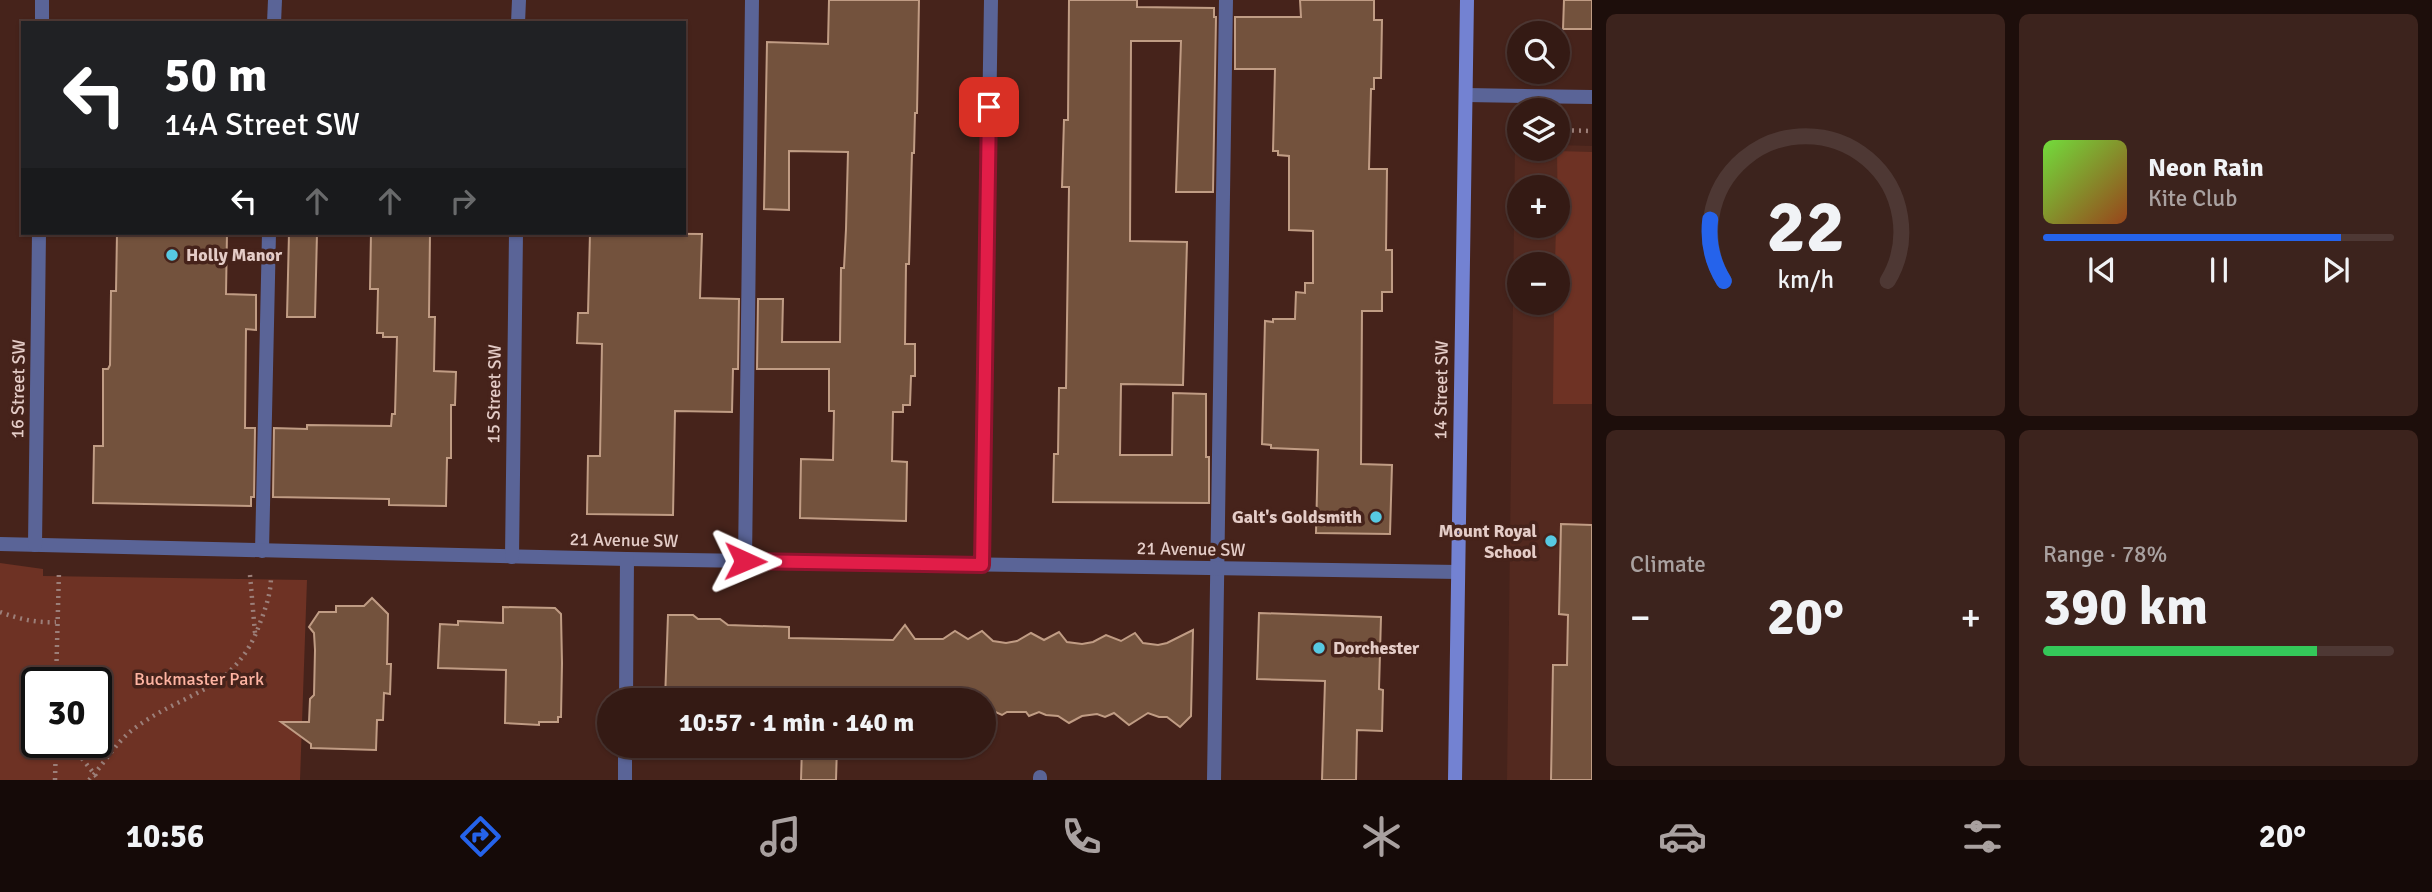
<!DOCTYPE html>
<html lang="en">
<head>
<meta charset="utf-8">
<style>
  body { margin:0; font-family:Signika,sans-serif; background:#3c231d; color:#f1f3f6; height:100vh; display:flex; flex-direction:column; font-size:26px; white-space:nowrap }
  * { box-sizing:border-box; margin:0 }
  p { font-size:23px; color:#a9a1a0 }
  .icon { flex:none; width:38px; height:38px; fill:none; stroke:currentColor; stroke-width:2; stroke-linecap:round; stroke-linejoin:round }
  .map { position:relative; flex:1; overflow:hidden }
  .details { display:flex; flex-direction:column; gap:14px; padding:14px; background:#1d0e0b; width:840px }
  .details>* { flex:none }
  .guide { position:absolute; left:21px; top:21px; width:665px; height:214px; border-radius:0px; box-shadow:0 2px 5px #0004,0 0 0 2px #4e3834; background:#202124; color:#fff; overflow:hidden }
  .fabs { position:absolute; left:1507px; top:21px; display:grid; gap:14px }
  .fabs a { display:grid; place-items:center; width:63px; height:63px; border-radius:50%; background:#341a14; box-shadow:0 2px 5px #0004,0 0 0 2px #4e3834; font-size:35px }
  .speed { position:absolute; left:21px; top:667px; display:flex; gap:14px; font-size:35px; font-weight:700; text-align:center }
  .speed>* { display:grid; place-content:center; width:91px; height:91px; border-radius:50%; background:#341a14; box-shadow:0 2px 5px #0004,0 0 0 2px #4e3834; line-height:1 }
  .speed .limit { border:4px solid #111; border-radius:10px; background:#fff; color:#111 }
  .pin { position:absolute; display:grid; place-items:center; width:60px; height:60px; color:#fff; margin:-30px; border-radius:14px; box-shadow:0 4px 10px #0006 }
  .me { position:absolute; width:77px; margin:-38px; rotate:91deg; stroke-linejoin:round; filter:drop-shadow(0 0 5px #0008) }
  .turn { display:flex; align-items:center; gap:24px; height:147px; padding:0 28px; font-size:32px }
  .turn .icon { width:91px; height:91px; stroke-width:2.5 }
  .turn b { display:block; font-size:49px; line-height:60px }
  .lanes { display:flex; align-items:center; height:66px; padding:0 28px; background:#0003; justify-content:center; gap:35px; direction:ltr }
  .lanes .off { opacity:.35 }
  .big { font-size:52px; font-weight:800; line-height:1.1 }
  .details .card { flex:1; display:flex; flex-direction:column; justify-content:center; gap:10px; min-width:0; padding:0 24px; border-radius:10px; background:#3c231d }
  .details .dial { align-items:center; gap:0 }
  .dial svg { height:182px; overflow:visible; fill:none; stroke:#4e3834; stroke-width:7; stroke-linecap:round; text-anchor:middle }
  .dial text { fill:#f1f3f6; stroke:none }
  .song { display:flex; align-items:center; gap:21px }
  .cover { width:84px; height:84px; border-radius:10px; background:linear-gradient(135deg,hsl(100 70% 55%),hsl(20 70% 35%)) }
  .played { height:7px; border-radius:4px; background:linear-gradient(90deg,#2563eb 85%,#4e3834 85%) }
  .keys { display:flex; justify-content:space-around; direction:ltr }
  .heat { display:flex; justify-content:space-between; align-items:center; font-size:38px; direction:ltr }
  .charge { height:10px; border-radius:5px; background:linear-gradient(90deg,#34c759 78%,#4e3834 0) }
  .details .tiles { flex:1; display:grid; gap:14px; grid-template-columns:repeat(2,1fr) }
  .trip { position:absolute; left:597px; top:688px; width:399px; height:70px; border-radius:35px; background:#341a14; box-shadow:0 2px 5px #0004,0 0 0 2px #4e3834; font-weight:800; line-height:70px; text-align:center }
  .tab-bar { display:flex; height:112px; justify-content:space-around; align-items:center; background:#150a08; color:#a9a1a0 }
  .tab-bar .icon { width:49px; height:49px }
  .tab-bar .on { color:#2563eb }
  .tab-bar b { font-size:32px; color:#f1f3f6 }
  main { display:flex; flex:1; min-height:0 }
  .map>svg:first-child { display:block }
</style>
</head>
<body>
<main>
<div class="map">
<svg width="1592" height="780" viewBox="0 0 1592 780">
  <rect width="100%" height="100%" fill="#46231b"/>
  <path fill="#53291f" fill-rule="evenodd" d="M1515,145H1519V149H1558V145L1592,146V780H1507ZM1519,187H1558V226H1519ZM1519,264H1558V303H1519Z"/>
  <g fill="#6e3224" fill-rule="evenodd">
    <path d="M1557,151L1592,152V404H1553L1554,303H1558V264H1555L1556,226H1558Z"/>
    <path d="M0,563L43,569V576L307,580L300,780H0ZM37,682H96V742H37Z"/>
  </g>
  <g fill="#73523d" stroke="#c09c84" stroke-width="2">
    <path d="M829,0H919L917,113H915L914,153H912L909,264H906L905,344H915V376H911L910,405H903V412H893L892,461L907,462L906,521L800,518L801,459L833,460L834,411H829V369H757L758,299H783L782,342H840L841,268H844L846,229L848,152L789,151V210L764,209L767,42L828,44Z"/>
    <path d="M1069,0H1137V7L1214,8V17H1216L1213,192H1176L1181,41H1131L1130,241L1187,242L1183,385L1121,384L1120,455H1172L1173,393L1206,394V457H1209V503L1053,502L1054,454H1058L1059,388H1066L1069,187H1062L1064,120H1068Z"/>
    <path d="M1300,0H1374V20H1382L1381,78H1374V89H1371L1369,169H1387L1386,250H1392V292H1382V311H1362L1361,464L1392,465L1390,534L1316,533L1318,450L1271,448V445L1262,444L1265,321L1273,322V319H1295L1296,292L1305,293V283H1313V231L1289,230V156L1278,155V151H1273L1275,69H1235V17H1301Z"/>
    <path d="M1564,0H1592V29H1563Z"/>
    <path d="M117,233H227L226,294L256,295V330L246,329L245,428H255L254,497H251V506L93,503L94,446H103V369H108L110,365L111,291H116Z"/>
    <path d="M289,233H317L315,317H287Z"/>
    <path d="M371,233H430L429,317H435L434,371L456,372L455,405H451V458H447L446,506L389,505V499L273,497L274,428L307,429V425L391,426L392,414H395L397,337H383V333H377L378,289H370Z"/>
    <path d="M590,233L702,234L700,298L739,299L738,369H733L732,412L675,411L673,515L587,514L588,456H600L602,344L577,343L578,313H588Z"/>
    <path d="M1561,524L1592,525V780H1551L1553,665H1567L1568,615L1559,614Z"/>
    <path d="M372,598L388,614L387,664H391L390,694L384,693L383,720H377L376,750L311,748V744L281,722H309L310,699L314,695L315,650L314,633L309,627L319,612H336V606H364Z"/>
    <path d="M503,607L555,608L561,614L562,663L561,717H558V722H539V725L505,723L506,670L438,668L440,624L458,625V621L503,623Z"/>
    <path d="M1259,613L1381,617L1379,689L1383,690L1382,731L1357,730L1356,780H1322L1325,681L1257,679Z"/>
    <path d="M668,615H693L698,619H720L728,625L789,627V638L893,640L905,625L915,639H943L955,631L968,639L982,631L993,641L1006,643L1017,641L1031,633L1044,640L1059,632L1067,642L1082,644L1093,642L1106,635L1121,641L1135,633L1143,643L1158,645L1167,643L1193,630L1191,716L1180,727L1167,717H1159L1148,713L1129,725L1114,713L1105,717L1097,714L1082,716L1069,723L1058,716L1046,715L1039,712L1029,716L1026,712H1007L1002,715L984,707V700H665Z"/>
    <path d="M665,746H714V757L664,756Z"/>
    <path d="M802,746H837L836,780H801Z"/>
  </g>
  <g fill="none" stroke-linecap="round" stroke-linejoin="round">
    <g stroke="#9c7f79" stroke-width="4.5" stroke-dasharray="2 5" stroke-linecap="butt">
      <path d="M1508,129H1519"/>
      <path d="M1558,130L1592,131"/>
      <path d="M250,575L255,633"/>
      <path d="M0,612C19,619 36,623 56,622"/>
      <path d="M56,682L59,571"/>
      <path d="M69,742L99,780"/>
      <path d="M55,780L56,742"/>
      <path d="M89,780C103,765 115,744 131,731C182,691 235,694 260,623C266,607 271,593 271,576"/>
    </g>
    <g stroke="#5a6497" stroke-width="14">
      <path d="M274,23L275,0"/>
      <path d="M262,551L269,233"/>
      <path d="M745,561L752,0"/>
      <path d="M1040,780V777"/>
      <path d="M1214,780L1226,0"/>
    </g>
    <g stroke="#5a6497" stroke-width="14">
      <path d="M42,23V0"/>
      <path d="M518,23L519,0"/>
      <path d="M1466,95L1592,97"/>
      <path d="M0,544L627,559L1458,572"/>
      <path d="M35,545L39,233"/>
      <path d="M512,557L516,233"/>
      <path d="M982,565L991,0"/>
      <path d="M626,700L627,559"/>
      <path d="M625,780V746"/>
    </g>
    <path stroke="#7382d2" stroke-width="14" d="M1455,780L1467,0"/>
  </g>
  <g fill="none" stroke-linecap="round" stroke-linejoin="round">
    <g stroke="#92132f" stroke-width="18">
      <path id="route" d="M745,561L982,565L989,107"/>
    </g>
    <use href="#route" stroke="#e11d48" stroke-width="12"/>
  </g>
  <g fill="#57c9e2" stroke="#46231b" stroke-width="2.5">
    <circle cx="172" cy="255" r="7"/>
    <circle cx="1376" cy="517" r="7"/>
    <circle cx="1551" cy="541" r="7"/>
    <circle cx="1319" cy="648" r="7"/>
  </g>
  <g text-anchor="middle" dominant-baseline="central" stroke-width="7" stroke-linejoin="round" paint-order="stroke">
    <g font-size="18" font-weight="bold" fill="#e4ccc7" stroke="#46231b" text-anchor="start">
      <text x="186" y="255">Holly Manor</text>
      <text x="1362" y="517" text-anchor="end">Galt's Goldsmith</text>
      <text x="1537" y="531" text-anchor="end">Mount Royal<tspan x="1537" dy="21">School</tspan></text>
      <text x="1333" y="648">Dorchester</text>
    </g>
    <g font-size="18" fill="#e4ccc7" stroke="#46231b">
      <text transform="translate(18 389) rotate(-89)">16 Street SW</text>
      <text transform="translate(1441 390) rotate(-89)">14 Street SW</text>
      <text transform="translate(494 394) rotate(-89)">15 Street SW</text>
      <text transform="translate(624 540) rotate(1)">21 Avenue SW</text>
      <text transform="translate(1191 549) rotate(1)">21 Avenue SW</text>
    </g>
    <g font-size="18" fill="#feb4a2" stroke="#46231b">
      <text x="199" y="679">Buckmaster Park</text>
    </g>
  </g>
</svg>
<div class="fabs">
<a><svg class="icon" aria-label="search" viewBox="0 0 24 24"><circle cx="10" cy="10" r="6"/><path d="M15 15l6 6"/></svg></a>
<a><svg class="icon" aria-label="layers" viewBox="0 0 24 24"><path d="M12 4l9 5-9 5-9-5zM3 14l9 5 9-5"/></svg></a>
<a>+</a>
<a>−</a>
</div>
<div class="speed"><div class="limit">30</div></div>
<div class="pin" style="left:989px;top:107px;background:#d93025"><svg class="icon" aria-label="arrive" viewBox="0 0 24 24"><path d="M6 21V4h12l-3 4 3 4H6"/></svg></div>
<svg class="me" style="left:745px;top:561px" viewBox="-20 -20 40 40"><path d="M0-17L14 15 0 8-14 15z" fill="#e11d48" stroke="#fff" stroke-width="4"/></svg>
<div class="trip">10:57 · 1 min · 140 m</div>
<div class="guide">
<div class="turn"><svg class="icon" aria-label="left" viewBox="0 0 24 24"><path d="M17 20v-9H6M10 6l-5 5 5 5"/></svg><div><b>50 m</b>14A Street SW</div></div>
<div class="lanes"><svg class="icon" aria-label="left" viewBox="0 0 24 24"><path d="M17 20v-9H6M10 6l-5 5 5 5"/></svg><svg class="icon off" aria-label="ahead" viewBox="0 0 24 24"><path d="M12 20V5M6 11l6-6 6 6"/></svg><svg class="icon off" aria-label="ahead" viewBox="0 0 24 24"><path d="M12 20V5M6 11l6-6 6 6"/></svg><svg class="icon off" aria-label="right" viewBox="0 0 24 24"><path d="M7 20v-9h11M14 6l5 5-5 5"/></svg></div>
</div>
</div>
<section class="details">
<div class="tiles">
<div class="card dial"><svg viewBox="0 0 100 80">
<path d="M14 69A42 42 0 1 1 86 69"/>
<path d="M14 69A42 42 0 0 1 8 42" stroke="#2563eb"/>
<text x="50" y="56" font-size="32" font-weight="700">22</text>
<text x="50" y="72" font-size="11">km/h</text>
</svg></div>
<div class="card">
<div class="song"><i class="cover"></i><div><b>Neon Rain</b><p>Kite Club</p></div></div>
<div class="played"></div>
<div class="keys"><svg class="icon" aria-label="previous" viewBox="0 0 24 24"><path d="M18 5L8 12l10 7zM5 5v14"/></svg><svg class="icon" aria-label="pause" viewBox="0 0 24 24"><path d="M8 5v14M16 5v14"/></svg><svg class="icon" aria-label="next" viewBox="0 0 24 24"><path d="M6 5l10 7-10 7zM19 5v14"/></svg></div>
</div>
<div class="card"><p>Climate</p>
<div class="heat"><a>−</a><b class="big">20°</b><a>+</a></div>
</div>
<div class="card"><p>Range · 78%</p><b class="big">390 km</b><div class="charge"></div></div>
</div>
</section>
</main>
<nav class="tab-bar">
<b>10:56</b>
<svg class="icon on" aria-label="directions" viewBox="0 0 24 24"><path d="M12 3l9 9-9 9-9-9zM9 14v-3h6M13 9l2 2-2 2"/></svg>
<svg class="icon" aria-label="music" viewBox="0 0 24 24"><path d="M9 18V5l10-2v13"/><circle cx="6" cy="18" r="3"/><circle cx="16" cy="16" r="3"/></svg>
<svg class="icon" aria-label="phone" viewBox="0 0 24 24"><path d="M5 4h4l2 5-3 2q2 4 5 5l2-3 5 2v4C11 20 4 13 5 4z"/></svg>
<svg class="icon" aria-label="climate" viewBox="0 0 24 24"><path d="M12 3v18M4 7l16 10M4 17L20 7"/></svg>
<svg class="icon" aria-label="car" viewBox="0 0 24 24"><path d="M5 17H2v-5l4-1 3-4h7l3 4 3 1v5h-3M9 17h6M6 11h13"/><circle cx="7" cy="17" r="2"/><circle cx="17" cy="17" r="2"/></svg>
<svg class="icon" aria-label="filters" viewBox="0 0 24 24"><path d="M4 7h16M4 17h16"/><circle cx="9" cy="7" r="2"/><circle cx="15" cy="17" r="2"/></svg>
<b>20°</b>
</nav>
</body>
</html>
